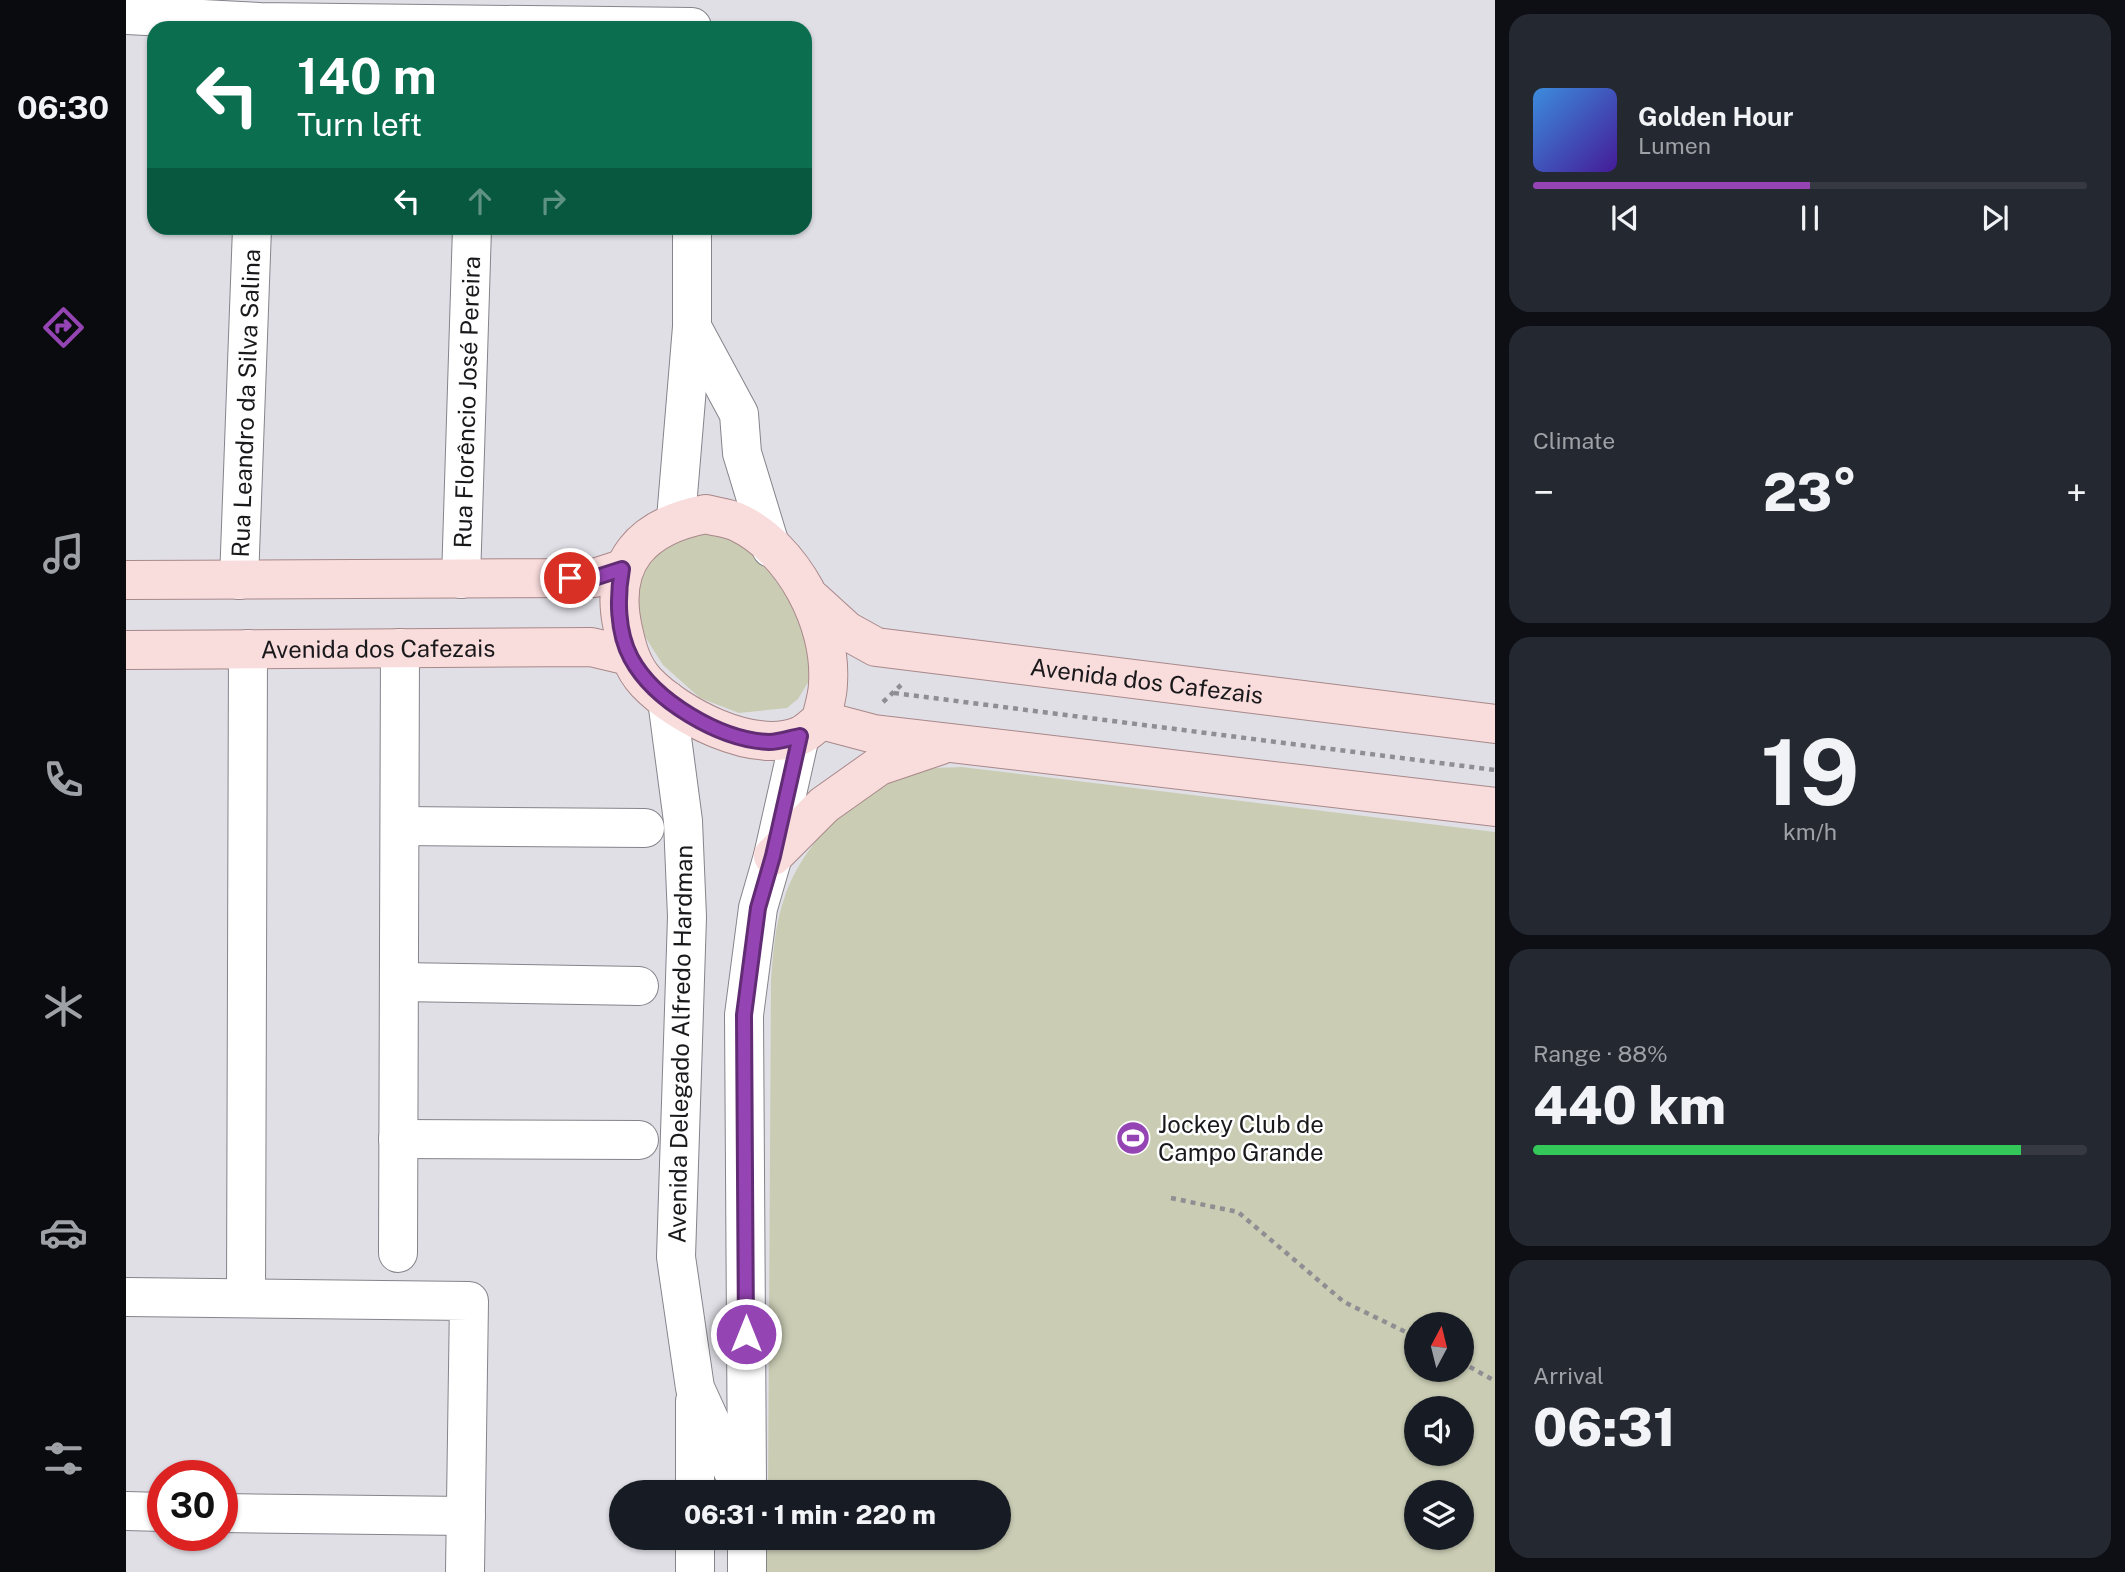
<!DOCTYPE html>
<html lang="en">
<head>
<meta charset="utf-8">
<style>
  body { margin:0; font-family:"Public Sans",sans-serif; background:#242831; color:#f1f3f6; height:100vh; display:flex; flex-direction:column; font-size:26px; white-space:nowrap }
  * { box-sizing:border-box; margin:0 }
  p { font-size:23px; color:#9ea1a6 }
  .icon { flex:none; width:38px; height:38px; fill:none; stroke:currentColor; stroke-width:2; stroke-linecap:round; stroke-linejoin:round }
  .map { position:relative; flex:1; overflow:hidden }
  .sheet { display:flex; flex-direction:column; gap:14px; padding:14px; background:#0d0f14; width:630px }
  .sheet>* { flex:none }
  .banner { position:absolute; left:21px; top:21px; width:665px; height:214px; border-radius:21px; box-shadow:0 2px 5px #0004; background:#0b6e4f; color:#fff; overflow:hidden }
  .needle { width:46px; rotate:7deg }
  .controls { position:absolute; left:1278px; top:1312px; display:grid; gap:14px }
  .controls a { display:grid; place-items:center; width:70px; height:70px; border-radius:50%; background:#171b24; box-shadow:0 2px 5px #0004; font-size:35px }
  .speed { position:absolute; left:21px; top:1460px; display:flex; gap:14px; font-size:35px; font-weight:700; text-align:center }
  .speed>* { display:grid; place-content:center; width:91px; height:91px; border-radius:50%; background:#171b24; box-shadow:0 2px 5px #0004; line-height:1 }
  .speed .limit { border:10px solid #d22; background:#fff; color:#111 }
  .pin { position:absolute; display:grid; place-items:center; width:60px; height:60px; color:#fff; margin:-30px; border:4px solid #fff; border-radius:50%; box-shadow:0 2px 7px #0007 }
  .me { position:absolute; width:77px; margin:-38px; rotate:0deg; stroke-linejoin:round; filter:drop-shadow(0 0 5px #0008) }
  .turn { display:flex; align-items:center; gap:24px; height:147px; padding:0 35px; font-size:32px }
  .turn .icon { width:91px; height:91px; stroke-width:2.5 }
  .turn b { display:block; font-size:49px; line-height:60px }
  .lanes { display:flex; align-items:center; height:66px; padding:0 35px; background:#0003; justify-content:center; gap:35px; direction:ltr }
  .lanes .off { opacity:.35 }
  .big { font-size:52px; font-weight:800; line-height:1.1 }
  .sheet .tile { flex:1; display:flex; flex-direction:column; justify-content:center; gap:10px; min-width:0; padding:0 24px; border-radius:21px; background:#242831 }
  .sheet .dial { align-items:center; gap:0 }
  .dial b { font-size:91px; line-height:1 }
  .song { display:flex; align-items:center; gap:21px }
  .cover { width:84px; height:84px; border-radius:10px; background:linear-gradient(135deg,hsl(210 70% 55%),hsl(260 70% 35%)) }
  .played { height:7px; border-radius:4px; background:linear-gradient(90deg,#9544b3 50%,#363941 50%) }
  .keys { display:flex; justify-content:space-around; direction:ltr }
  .heat { display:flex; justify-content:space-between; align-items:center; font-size:38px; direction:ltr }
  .charge { height:10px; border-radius:5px; background:linear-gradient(90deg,#34c759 88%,#363941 0) }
  .trip { position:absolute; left:483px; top:1480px; width:402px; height:70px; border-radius:35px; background:#171b24; box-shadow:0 2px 5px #0004; font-weight:800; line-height:70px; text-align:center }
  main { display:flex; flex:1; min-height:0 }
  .tab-bar { display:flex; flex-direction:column; width:126px; justify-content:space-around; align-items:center; background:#090b0e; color:#9ea1a6 }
  .tab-bar .icon { width:49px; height:49px }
  .tab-bar .current { color:#9544b3 }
  .tab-bar b { font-size:32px; color:#f1f3f6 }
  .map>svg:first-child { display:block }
</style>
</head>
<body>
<main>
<nav class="tab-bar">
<b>06:30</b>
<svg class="icon current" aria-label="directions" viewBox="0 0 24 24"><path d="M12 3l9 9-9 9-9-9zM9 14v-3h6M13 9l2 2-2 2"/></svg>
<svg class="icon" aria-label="music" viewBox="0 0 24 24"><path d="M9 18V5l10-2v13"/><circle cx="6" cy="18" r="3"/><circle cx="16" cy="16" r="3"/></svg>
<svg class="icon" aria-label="phone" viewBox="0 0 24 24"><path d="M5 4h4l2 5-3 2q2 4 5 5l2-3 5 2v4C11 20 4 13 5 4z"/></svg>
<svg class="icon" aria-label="climate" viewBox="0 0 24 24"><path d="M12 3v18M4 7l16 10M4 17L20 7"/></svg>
<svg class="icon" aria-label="car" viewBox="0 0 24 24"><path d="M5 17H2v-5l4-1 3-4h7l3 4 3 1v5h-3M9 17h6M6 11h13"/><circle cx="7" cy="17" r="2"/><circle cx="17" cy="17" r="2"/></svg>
<svg class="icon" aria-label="filters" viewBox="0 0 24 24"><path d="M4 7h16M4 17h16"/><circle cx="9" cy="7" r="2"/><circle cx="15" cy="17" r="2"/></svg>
</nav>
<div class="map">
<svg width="1369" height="1572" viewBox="0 0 1369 1572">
  <rect width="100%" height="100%" fill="#e0dfe6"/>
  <g fill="#cacdb4" fill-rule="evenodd">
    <path d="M569,531L597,535L656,572L690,669L672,699L661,708L613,713L574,698L537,665L511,624L507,596L517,569L533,546Z"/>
    <path d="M836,767L1369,832V1572H641V1538H873V1493H642L645,981C647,952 649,924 659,896C679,840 734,785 793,770C806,767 822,768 836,767ZM1290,1325H1335V1370H1290ZM1290,1409H1335V1454H1290ZM1290,1493H1335V1538H1290Z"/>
  </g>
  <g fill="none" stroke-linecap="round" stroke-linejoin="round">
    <g stroke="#85848b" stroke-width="40">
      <g id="minor">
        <path d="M0,15L134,22L566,27"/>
        <path d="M566,327L613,414L616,453L645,548"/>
        <path d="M550,519L566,327V228"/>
        <path id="s1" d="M335,579L346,228"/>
        <path id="s2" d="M113,580L126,228"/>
        <path d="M541,700L557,821L561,917L550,1257L569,1388L617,1493"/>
        <path d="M274,826L519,828"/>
        <path d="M273,982L513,986"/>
        <path d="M272,1139L513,1140"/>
        <path d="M272,1253L274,648"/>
        <path d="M0,1297L343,1301L339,1572"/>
        <path d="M120,1298L122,649"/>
        <path d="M621,1487L618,1015L632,908L647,856L674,736"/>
        <path d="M569,1493V1401"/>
        <path d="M0,1511L37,1512"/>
        <path d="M96,1513L340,1516"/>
        <path d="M569,1572V1538"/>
        <path d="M621,1572V1538"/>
      </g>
    </g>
    <g stroke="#a8888a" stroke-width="40">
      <g id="major">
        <path d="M580,514C590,517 602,518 611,522C667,548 706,623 702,683C702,696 697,709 695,720C688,725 681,733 673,736C627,755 551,715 520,682C506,667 501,648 497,629C482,562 516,526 580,514Z"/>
        <path d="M0,580L468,578L496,569"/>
        <path id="s3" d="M687,600L721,631L750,647L1369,724"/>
        <path id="s4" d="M0,650L465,647L503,656"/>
        <path d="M695,720L748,734L1369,807"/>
        <path d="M647,856L698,805L753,766L815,745"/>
      </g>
    </g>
    <g stroke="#8f8e93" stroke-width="4.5" stroke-dasharray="5 5" stroke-linecap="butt">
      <path d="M768,693L1369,770"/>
      <path d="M757,702L775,685"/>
      <path d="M1045,1198L1112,1212L1218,1302L1290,1337"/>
      <path d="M1335,1362L1369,1381"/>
    </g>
    <use href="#minor" stroke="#fff" stroke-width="38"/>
    <use href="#major" stroke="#f9dcdc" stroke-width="38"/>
  </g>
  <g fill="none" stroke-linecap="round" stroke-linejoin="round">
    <g stroke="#612c74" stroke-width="18">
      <path id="route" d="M444,578H468L496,569C491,597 491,632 505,658C528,701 594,740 643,742C653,742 664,738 674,736L647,856L632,908L618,1015L620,1334"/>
    </g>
    <use href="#route" stroke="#9544b3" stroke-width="12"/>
  </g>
  <defs>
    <g id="stadium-disc" transform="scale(1.75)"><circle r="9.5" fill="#9544b3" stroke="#fff"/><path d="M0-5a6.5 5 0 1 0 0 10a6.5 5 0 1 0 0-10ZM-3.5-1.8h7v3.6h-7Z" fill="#fff"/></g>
  </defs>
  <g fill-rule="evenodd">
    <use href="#stadium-disc" x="1007" y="1138"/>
  </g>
  <g text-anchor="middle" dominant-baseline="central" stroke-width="5" stroke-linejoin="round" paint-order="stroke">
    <g font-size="24" fill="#19181b" stroke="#fff">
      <text stroke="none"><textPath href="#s1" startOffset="177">Rua Florêncio José Pereira</textPath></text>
      <text stroke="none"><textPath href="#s2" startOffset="177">Rua Leandro da Silva Salina</textPath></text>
      <text stroke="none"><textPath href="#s4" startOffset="252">Avenida dos Cafezais</textPath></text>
      <text stroke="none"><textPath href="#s3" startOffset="352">Avenida dos Cafezais</textPath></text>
      <text transform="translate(554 1044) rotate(-89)">Avenida Delegado Alfredo Hardman</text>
    </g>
    <g font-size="24" fill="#19181b" stroke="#fff" text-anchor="start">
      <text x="1032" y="1124">Jockey Club de<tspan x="1032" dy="28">Campo Grande</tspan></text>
    </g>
  </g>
</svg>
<div class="controls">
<a><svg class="needle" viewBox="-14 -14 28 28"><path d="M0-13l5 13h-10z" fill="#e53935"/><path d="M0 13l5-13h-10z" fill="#9ea1a6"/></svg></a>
<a><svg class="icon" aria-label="sound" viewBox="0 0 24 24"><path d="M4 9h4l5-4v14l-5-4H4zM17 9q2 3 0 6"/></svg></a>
<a><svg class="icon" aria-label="layers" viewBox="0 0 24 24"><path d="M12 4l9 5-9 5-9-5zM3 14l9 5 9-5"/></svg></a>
</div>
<div class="speed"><div class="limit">30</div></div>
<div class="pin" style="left:444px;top:578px;background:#d93025"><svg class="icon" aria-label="arrive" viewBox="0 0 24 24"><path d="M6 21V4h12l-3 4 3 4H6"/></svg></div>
<svg class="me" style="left:620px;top:1334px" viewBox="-20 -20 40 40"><circle r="17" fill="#9544b3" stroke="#fff" stroke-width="3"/><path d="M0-11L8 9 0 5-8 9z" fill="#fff"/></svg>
<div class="trip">06:31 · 1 min · 220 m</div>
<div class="banner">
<div class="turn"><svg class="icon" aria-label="left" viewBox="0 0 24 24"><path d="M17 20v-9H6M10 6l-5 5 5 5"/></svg><div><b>140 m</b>Turn left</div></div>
<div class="lanes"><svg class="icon" aria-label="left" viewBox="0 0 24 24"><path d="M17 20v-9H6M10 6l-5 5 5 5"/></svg><svg class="icon off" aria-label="ahead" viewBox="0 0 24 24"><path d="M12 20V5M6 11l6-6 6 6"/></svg><svg class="icon off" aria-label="right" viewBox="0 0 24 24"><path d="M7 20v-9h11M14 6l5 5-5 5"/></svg></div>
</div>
</div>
<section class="sheet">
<div class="tile">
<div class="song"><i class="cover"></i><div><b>Golden Hour</b><p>Lumen</p></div></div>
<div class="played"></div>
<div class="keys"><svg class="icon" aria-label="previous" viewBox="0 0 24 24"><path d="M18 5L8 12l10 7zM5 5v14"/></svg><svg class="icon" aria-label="pause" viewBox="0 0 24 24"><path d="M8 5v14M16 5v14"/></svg><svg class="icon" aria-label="next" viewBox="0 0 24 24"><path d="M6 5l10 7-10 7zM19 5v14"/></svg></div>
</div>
<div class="tile"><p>Climate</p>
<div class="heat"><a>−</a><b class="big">23°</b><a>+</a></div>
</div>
<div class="tile dial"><b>19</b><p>km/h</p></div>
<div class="tile"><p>Range · 88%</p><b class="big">440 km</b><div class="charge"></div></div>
<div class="tile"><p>Arrival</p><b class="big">06:31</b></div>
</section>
</main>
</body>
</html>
